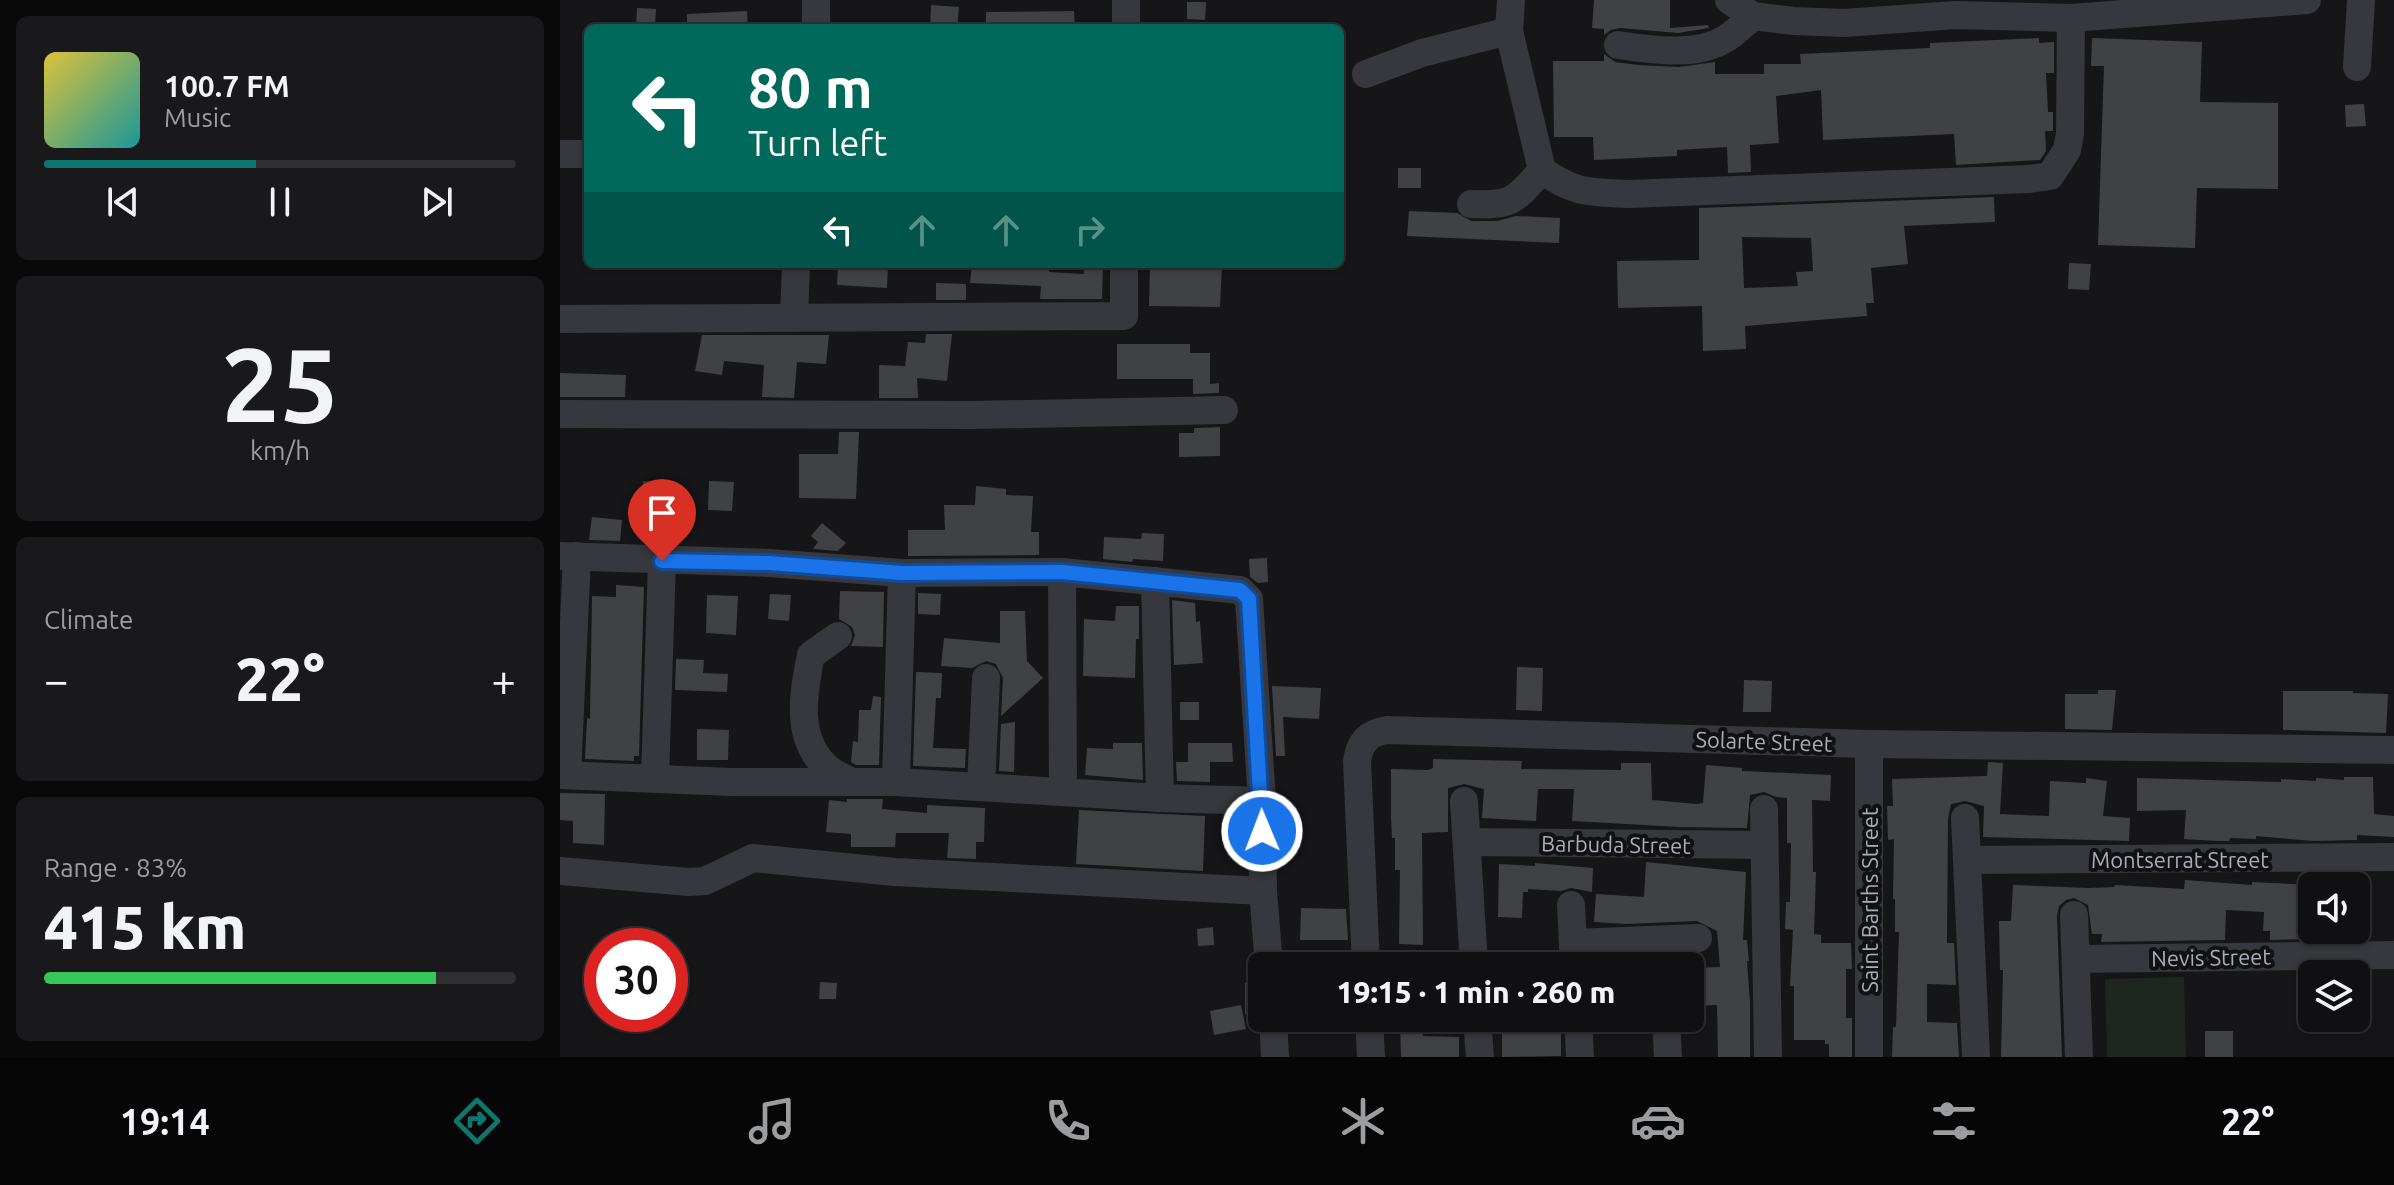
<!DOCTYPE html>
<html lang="en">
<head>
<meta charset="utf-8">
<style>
  body { margin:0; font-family:Ubuntu,sans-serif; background:#19191b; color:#f1f3f6; height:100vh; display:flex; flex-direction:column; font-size:30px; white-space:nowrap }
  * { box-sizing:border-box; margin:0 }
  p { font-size:26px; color:#9c9d9f }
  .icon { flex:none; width:44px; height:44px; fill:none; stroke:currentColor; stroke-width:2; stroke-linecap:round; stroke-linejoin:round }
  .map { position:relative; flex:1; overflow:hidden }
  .sheet { display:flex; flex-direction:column; gap:16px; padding:16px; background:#09090a; width:560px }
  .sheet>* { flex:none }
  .hud { position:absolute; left:24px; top:24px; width:760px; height:244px; border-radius:12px; box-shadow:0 2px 6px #0004,0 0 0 2px #303032; background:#00695c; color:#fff; overflow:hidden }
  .tools { position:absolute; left:1738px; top:872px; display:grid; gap:16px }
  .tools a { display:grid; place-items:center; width:72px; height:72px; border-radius:12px; background:#101012; box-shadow:0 2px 6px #0004,0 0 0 2px #303032; font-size:40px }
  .speed { position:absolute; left:24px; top:928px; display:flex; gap:16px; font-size:40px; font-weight:700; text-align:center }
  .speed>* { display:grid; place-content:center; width:104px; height:104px; border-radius:50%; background:#101012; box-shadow:0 2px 6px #0004,0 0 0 2px #303032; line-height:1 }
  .speed .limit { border:12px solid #d22; background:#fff; color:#111 }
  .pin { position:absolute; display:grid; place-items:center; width:68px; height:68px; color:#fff; margin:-82px -34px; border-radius:50% 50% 50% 0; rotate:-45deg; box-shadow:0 0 8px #0007 }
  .pin .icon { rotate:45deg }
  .me { position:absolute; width:88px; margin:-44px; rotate:359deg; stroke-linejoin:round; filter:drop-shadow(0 0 6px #0008) }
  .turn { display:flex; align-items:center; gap:28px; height:168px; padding:0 32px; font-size:36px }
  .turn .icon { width:104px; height:104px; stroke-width:2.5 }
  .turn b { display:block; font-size:56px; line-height:68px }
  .lanes { display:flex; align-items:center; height:76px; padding:0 32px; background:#0003; justify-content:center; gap:40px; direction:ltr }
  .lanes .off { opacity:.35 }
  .big { font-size:60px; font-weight:800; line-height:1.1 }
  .sheet .tile { flex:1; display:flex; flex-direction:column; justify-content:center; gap:12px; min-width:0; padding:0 28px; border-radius:12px; background:#19191b }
  .sheet .dial { align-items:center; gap:0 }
  .dial b { font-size:104px; line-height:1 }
  .song { display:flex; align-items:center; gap:24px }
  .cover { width:96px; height:96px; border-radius:12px; background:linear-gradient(135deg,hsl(50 70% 55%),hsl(180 70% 35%)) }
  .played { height:8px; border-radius:4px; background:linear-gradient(90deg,#0f766e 45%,#303032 45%) }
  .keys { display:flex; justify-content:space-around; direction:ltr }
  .heat { display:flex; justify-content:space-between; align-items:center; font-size:44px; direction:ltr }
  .charge { height:12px; border-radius:6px; background:linear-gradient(90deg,#34c759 83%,#303032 0) }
  .trip { position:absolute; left:688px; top:952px; width:456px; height:80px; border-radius:12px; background:#101012; box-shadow:0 2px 6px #0004,0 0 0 2px #303032; font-weight:800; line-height:80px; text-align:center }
  .dock { display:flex; height:128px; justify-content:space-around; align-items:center; background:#060607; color:#9c9d9f }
  .dock .icon { width:56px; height:56px }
  .dock .active { color:#0f766e }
  .dock b { font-size:36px; color:#f1f3f6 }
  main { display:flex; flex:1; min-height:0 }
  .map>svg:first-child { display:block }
</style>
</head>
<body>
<main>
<section class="sheet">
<div class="tile">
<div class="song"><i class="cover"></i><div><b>100.7 FM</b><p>Music</p></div></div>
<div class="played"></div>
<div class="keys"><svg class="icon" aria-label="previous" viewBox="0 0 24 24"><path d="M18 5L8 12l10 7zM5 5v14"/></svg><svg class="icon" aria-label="pause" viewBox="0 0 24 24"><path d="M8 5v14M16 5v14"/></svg><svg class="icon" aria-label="next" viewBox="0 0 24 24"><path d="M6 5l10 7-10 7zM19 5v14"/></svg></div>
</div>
<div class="tile dial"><b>25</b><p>km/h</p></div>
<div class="tile"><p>Climate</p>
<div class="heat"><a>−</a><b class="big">22°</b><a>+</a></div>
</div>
<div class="tile"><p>Range · 83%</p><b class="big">415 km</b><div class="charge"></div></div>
</section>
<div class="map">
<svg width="1834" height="1057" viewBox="0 0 1834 1057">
  <rect width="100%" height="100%" fill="#161618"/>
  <path fill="#1e261f" d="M1624,977L1626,1057H1547L1545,979Z"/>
  <g fill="#404145" fill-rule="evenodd">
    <path d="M1034,0H1110V28L1148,25L1149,28L1118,33L1060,28L1051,30L1044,35V29L1032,28Z"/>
    <path d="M627,2H646L645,20L627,19Z"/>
    <path d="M371,5L399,7L397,28H370Z"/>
    <path d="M77,8L96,9L95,28H76Z"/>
    <path d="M187,11L188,28H127V14Z"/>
    <path d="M514,11L515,28H426V12Z"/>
    <path d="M1479,38V43L1494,42V73H1486L1488,112H1493V131H1485L1486,151L1480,160L1396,165L1394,134L1263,140L1261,90L1216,96L1219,143L1190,145L1191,172L1168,173L1167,147L1117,150V156L1034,160L1033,137H994L993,61H1044V54L1055,62L1078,65L1119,67L1155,62V74H1204V64H1241L1240,54L1370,48V43Z"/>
    <path d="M1532,38L1642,42L1640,102L1718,103V189L1637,188L1635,248L1538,245L1544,66H1531Z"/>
    <path d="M1804,104L1806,126L1786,127L1785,105Z"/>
    <rect x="838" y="168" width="23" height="20"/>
    <path d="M1434,197L1435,222L1344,226L1348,264L1311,268L1314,303H1306L1307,316L1185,326L1186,349L1143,351L1142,306L1058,308L1057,261L1139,260V208ZM1182,237L1251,238L1253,271L1236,272L1238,286L1184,288Z"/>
    <path d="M849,211L897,213L911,221H937L956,216L1000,218L999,243L847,236Z"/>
    <path d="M1509,263L1531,264L1529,290L1508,289Z"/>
    <path d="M278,264H328L327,288L277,285Z"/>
    <path d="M412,264H489V272L524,274V264H543L542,299H480L481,286L410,283Z"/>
    <path d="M590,264H662L660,307L589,306Z"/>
    <path d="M376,283L406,284V300H376Z"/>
    <path d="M366,334H392L387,381L357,378L358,398H319V365L345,366L348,342L365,343Z"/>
    <path d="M142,335H269L266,364L237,362L234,398L202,397L204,365L164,361L162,375L135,371Z"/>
    <path d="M557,344H630V353H650V384L659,383V393L633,394V379H557Z"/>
    <path d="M0,373L66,375L65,397H0Z"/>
    <path d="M660,427V456L619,457V433H634V428Z"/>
    <path d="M279,432H299L296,499L239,498V454H278Z"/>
    <path d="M83,481L116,483L115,517L82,516Z"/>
    <path d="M149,481L174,482L172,511L148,510Z"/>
    <path d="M416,486L446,489V495L473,496L471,532H479V555L348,556V530H385L384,505H415Z"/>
    <path d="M32,517L62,520L60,541L29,540Z"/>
    <path d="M262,523L286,543L278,551L253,549L258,542L251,536Z"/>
    <path d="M582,533L604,534L603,561L573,559L572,562L543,559L544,537L581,539Z"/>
    <path d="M707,558L708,582L698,583L690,577L689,559Z"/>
    <path d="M56,585L84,587L79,756H74V761L25,759L27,718L30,719L32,596L56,597Z"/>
    <path d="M280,591L324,592L323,647L291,646L295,635L292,627L279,619Z"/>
    <path d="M358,593L381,594L380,615L358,614Z"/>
    <path d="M210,594L231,595L229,621L208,619Z"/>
    <path d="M147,595L178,596L176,635L146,633Z"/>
    <path d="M612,600L635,603L636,622L640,621L643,663L614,665Z"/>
    <path d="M556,606H579V639H576L575,678L523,676L524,619L555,621Z"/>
    <path d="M440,611H465L467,661L483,678L441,716L443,678L436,664L426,661L412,668L381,666L384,638L440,643Z"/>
    <path d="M116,659L144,660L143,673L168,674L167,692L115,690Z"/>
    <path d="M957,667L983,668L982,711L956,710Z"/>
    <path d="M356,672L382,673L381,698H376L373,748L406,749L405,768L353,766Z"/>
    <path d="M1184,680L1212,681L1211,712H1183Z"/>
    <path d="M712,686L761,688L759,719L723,717L725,756H716Z"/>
    <path d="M1538,690H1556L1552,730L1505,729V694H1538Z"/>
    <path d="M1723,691H1793V693L1828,694L1826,733L1723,730Z"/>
    <path d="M313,696L321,697L319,765H296L291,762L293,741L298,742L299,710H311Z"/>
    <rect x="620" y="702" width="19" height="18"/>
    <path d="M455,722L454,772L439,771L441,724Z"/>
    <path d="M137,729L169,730L168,760H137Z"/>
    <path d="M553,743H582L583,780L525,775L527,748L553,749Z"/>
    <path d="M628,743H672L673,762H650V782L617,781L616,762H628Z"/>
    <path d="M873,759L962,761L961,769L1061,770V763H1091L1092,800L1136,804L1143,803L1146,765L1182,768V771L1271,775L1270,801L1252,800L1253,872H1256L1254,934L1261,935V943H1291L1292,969H1286V1018H1292V1057H1269V1044H1265V1040H1234V986H1230L1233,930L1225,929L1226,902H1230L1231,843H1227V798L1216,797L1204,792L1190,795L1187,828L1120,827L1012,821L1014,789H978L976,821L922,818L924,789L904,784L888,788V832L862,833L863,945L839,944L840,870H835V838H832L831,817V769L868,770L873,768Z"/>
    <path d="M1428,762L1443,763L1440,814L1489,816L1490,781L1526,783V778L1547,781L1543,816L1570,818L1569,841L1423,837L1424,806L1405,801L1391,804L1388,819L1387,943H1394L1396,985L1367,984V1022L1397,1023L1399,1057H1332L1333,1027H1336L1339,932H1335V899H1333L1334,839L1328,840L1327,806H1333L1332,779L1427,776Z"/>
    <path d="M1784,777H1813L1814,814L1834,816V837L1797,835V840L1753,841L1696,836V839L1670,838L1669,841H1657L1624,839L1626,810L1577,811V778L1721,782V779L1756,781V778L1784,780Z"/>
    <path d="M0,793L45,794L44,845L13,843V821L0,820Z"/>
    <path d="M287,799H323L322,809L367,813V805L425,808L424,842H416V859L387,858L389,833H336L335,847H291V834L266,832L269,800L287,802Z"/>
    <path d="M519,810L645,816L643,871L516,864Z"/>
    <path d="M1086,862L1186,872L1183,940H1187L1189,961H1187L1190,1003V1057H1158L1157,1005L1130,1006V968L1160,967L1157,931L1137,921L1067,924L1034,922L1036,894L1084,897Z"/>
    <path d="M975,863L1033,868L1032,892L1011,888L1001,891L968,889V892H963L962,918L938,917L939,864L975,866Z"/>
    <path d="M1625,880L1692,885V882L1752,885V939L1710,940V931H1703L1704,912L1666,910L1665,940L1541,942L1542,934H1532L1528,905L1514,898L1506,900L1499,906L1497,916L1502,1057H1441L1443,970H1440L1439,921H1451L1453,885L1529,888L1554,887L1555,885L1624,889Z"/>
    <path d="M741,908L786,909L788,940H740Z"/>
    <path d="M653,927L654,945L638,946L637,929Z"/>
    <path d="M260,982L277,983L276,999H259Z"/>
    <path d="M685,983H702V1006L697,1014H685Z"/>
    <path d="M681,1005L686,1029L654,1035L650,1011Z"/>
    <path d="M942,1018H966V1024H1001V1056L942,1057Z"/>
    <path d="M840,1021L863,1022V1036L899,1037V1057H841Z"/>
    <rect x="1645" y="1031" width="28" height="26"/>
  </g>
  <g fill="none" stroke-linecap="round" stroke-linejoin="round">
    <g stroke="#37383d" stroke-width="28">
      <path d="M256,0V28"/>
      <path d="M566,0V28"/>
      <path d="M951,0L949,31L982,170C1015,194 1029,192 1069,194L1469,179L1490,176L1507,150L1510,134L1511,18"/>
      <path d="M1169,0L1193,16L1234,21L1284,23L1396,15L1511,18L1747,0"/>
      <path d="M1058,45C1084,49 1128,55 1152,45C1168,40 1181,27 1193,16"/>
      <path d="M1797,67L1801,0"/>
      <path d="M806,74L862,53L949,31"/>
      <path d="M0,154H28"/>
      <path d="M911,204C953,206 955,200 982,170"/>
      <path d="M234,317L236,264"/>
      <path d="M0,319L564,316V264"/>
      <path d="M0,414L414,415L664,410"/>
      <path d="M0,556L209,563L342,573L502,572L680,590L689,599L702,801"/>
      <path d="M502,572L503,791"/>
      <path d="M595,581L600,798"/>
      <path d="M278,636L251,655C243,694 234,741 270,770C276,775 285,778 292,782"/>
      <path d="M0,775L172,782H336L600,798L702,801L703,891L709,966"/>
      <path d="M7,775L17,556"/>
      <path d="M95,778L102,561"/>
      <path d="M336,782L342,573"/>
      <path d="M421,787L426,678"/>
      <path d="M904,801L914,966"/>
      <path d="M1204,809L1208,1057"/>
      <path d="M1405,818L1416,1057"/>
      <path d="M907,842L1204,845"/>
      <path d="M1407,860L1834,857"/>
      <path d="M0,871L129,882L145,881L193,858L335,872L703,891"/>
      <path d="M1011,905L1014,966"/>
      <path d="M1514,915L1519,1057"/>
      <path d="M1013,943L1138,938"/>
      <path d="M1516,959L1834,955"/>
      <path d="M806,966L797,761C800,742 808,733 827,730L1309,744L1834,750"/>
      <path d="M713,1018L715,1057"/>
      <path d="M809,1018L811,1057"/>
      <path d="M917,1018L920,1057"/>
      <path d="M1018,1018L1020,1057"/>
      <path d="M1106,1018L1108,1057"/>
      <path d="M1309,1057V744"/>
    </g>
  </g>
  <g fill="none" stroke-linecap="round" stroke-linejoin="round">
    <g stroke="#114b97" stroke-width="20">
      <path id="route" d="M102,561L209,563L342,573L502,572L680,590L689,599L702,831"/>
    </g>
    <use href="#route" stroke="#1a73e8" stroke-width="14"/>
  </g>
  <g text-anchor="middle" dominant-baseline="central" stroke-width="8" stroke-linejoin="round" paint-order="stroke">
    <g font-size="22" fill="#a8adb8" stroke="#111113">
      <text transform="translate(1204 741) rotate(2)">Solarte Street</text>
      <text transform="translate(1056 844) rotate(1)">Barbuda Street</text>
      <text x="1620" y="859">Montserrat Street</text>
      <text transform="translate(1309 900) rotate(-90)">Saint Barths Street</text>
      <text transform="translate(1651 957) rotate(-1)">Nevis Street</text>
    </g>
  </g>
</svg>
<div class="tools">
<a><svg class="icon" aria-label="sound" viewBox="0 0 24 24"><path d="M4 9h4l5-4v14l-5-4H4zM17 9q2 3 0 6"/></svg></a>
<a><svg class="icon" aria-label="layers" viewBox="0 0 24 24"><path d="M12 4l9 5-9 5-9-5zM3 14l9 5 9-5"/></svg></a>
</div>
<div class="speed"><div class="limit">30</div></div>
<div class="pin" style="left:102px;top:561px;background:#d93025"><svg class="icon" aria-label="arrive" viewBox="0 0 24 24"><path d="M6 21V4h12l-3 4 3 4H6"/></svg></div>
<svg class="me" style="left:702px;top:831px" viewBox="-20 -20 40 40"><circle r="17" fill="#1a73e8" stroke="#fff" stroke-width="3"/><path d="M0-11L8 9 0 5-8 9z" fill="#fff"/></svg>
<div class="trip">19:15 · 1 min · 260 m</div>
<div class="hud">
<div class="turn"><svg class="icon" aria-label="left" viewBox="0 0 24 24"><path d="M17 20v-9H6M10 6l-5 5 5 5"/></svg><div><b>80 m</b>Turn left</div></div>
<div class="lanes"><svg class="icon" aria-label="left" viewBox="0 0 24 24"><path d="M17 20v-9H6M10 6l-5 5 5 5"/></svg><svg class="icon off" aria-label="ahead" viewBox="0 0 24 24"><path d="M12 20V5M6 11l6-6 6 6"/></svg><svg class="icon off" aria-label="ahead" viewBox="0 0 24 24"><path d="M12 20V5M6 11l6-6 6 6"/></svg><svg class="icon off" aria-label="right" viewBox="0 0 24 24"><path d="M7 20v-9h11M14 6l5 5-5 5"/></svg></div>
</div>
</div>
</main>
<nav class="dock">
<b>19:14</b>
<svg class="icon active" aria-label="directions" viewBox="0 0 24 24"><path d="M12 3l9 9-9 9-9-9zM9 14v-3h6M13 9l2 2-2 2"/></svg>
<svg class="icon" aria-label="music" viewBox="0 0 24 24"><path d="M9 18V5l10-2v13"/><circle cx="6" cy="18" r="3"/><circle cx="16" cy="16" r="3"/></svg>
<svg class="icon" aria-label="phone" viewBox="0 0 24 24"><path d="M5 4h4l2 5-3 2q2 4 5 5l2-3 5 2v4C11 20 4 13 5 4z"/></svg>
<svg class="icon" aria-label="climate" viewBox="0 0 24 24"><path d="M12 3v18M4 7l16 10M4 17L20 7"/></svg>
<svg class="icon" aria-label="car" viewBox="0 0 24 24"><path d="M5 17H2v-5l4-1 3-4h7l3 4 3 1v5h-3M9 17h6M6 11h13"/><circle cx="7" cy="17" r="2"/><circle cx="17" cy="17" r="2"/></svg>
<svg class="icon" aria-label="filters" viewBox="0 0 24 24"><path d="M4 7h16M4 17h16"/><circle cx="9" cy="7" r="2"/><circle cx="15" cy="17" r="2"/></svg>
<b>22°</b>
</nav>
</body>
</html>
